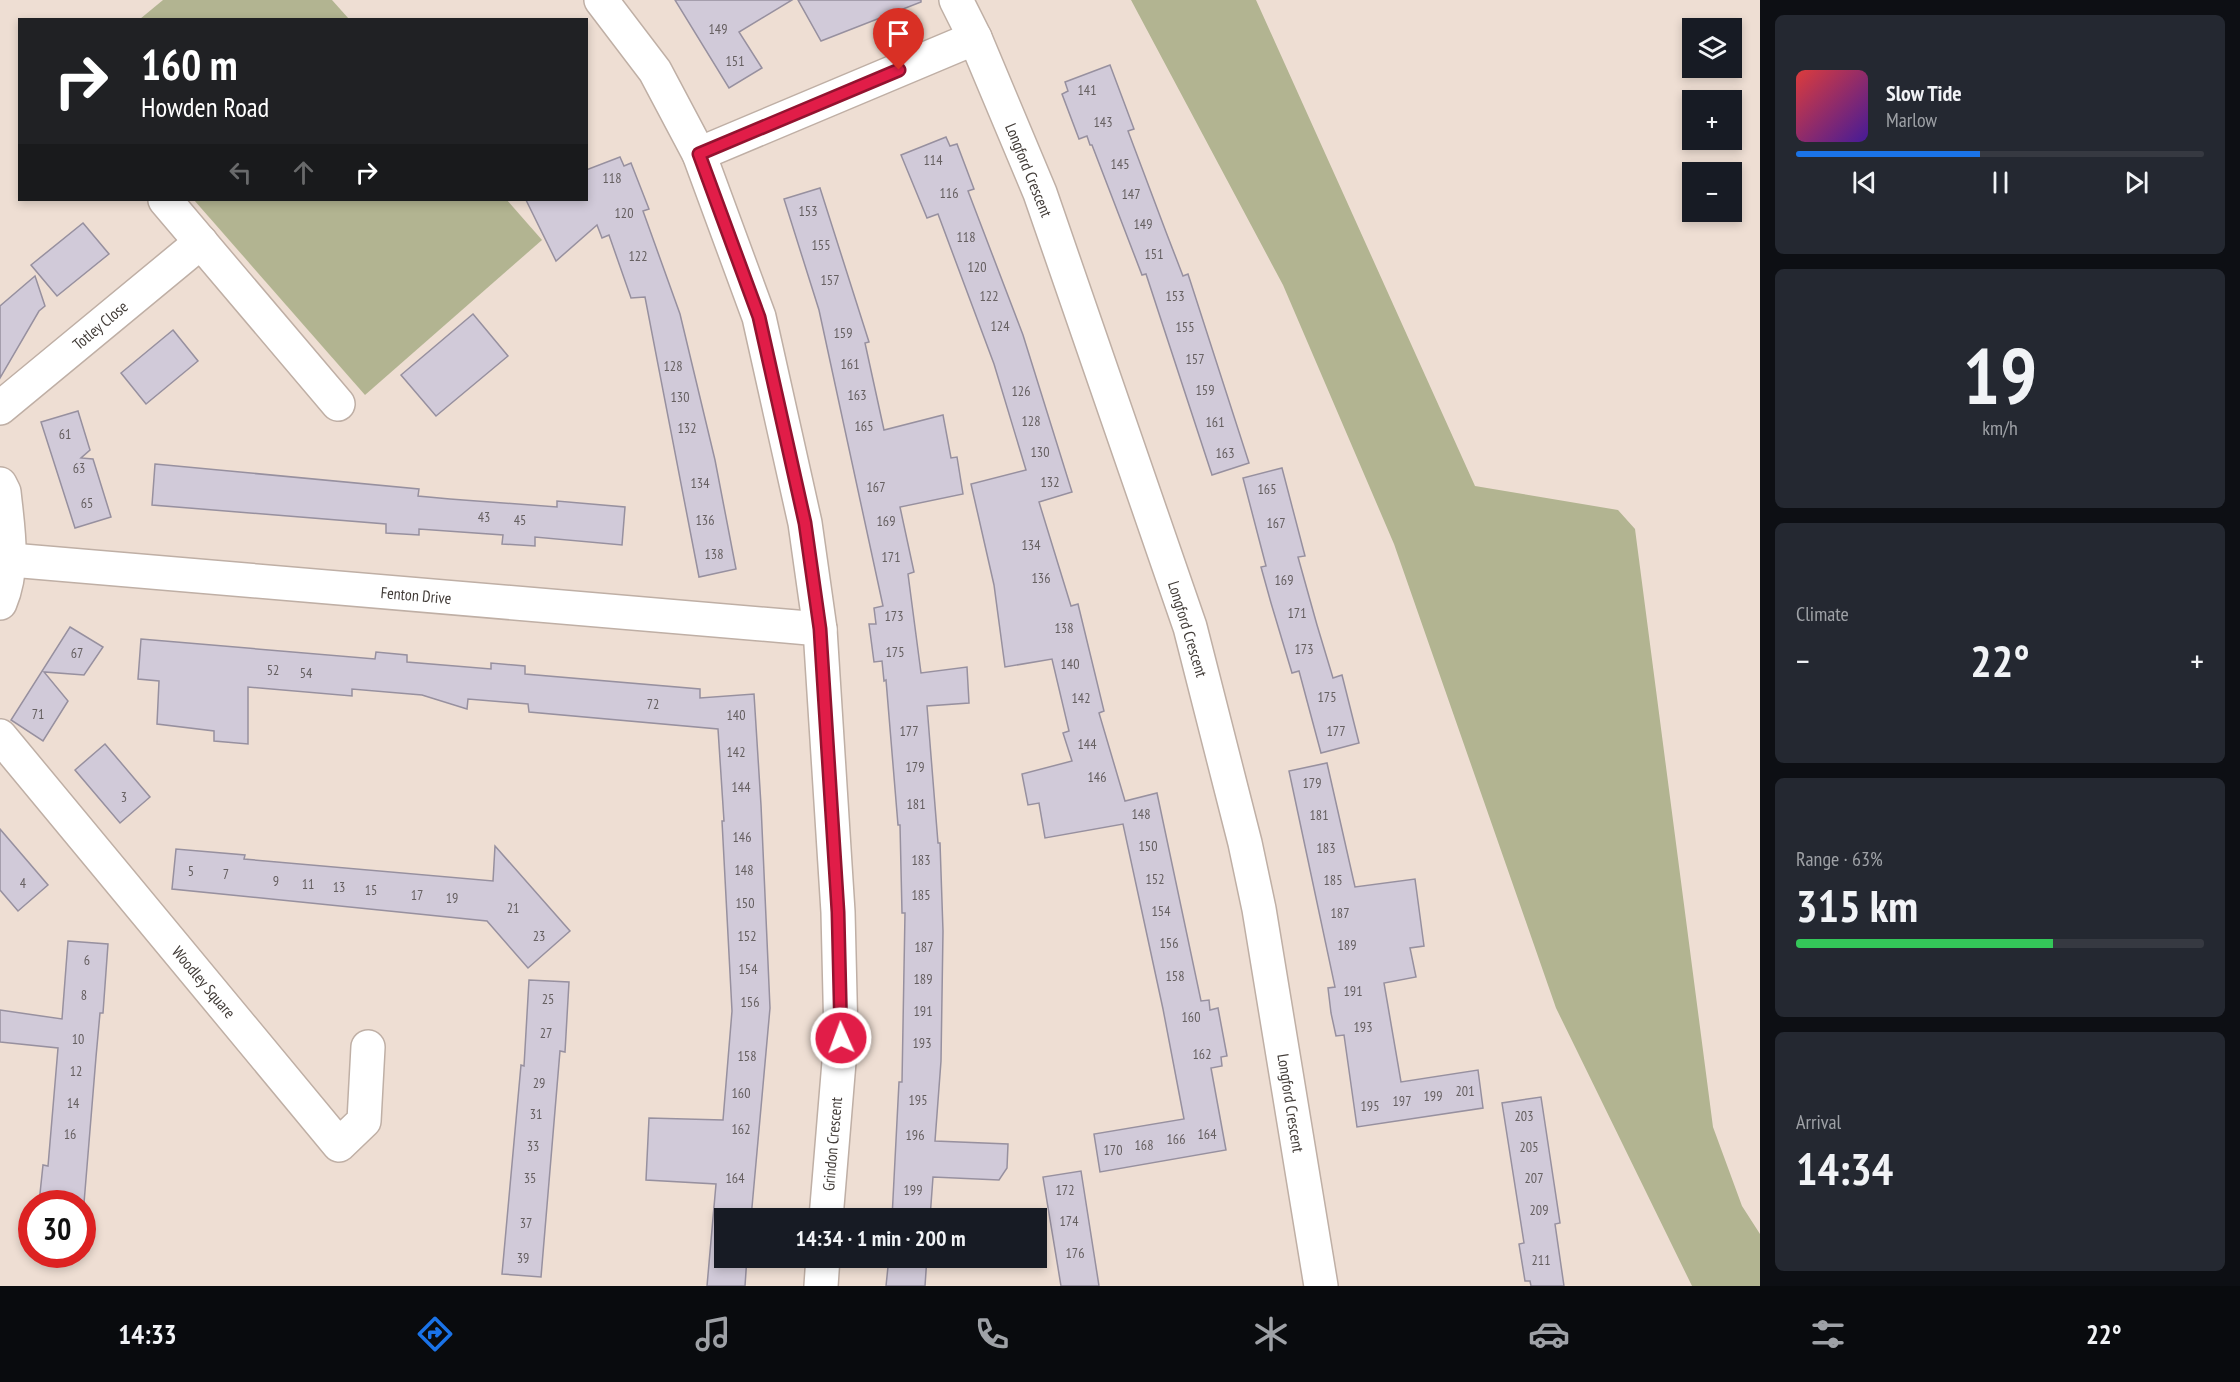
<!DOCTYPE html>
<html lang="en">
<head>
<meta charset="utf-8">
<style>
  body { margin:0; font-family:"PT Sans Narrow",sans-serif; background:#242831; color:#f1f3f6; height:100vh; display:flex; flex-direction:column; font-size:22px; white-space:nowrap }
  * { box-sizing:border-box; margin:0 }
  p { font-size:20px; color:#9ea1a6 }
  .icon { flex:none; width:33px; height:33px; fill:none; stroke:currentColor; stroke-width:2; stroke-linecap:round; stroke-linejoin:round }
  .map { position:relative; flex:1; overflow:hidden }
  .sheet { display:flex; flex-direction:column; gap:15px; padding:15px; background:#0d0f14; width:480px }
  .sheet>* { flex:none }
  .hud { position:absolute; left:18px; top:18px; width:570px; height:183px; border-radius:0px; box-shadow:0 3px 9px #0003; background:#202124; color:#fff; overflow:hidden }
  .tools { position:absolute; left:1682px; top:18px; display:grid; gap:12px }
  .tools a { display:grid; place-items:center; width:60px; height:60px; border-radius:0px; background:#171b24; box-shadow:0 3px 9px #0003; font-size:30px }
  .speed { position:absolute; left:18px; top:1190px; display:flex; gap:12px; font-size:30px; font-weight:700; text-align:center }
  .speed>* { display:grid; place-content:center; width:78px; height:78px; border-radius:50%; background:#171b24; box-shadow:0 3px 9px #0003; line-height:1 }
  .speed .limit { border:9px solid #d22; background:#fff; color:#111 }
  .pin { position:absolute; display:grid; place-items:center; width:51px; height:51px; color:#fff; margin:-62px -26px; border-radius:50% 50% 50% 0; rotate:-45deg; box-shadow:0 0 6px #0007 }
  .pin .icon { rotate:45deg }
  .me { position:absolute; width:66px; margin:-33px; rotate:358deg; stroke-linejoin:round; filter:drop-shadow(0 0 4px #0008) }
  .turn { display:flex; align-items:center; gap:21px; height:126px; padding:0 24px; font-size:27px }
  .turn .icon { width:78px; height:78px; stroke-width:2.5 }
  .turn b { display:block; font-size:42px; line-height:51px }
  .lanes { display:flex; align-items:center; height:57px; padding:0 24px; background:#0003; justify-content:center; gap:30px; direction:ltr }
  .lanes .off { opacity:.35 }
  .big { font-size:45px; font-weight:700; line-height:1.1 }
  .sheet .card { flex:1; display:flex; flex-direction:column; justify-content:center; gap:9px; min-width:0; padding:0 21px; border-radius:9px; background:#242831 }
  .sheet .dial { align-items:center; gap:0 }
  .dial b { font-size:78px; line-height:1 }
  .song { display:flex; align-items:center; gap:18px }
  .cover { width:72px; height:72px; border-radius:9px; background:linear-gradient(135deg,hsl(0 70% 55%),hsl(260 70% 35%)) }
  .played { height:6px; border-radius:3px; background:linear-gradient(90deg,#1a73e8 45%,#363941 45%) }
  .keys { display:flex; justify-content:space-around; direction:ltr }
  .heat { display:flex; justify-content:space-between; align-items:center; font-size:33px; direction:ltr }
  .charge { height:9px; border-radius:4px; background:linear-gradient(90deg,#34c759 63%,#363941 0) }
  .trip { position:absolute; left:714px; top:1208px; width:333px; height:60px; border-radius:0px; background:#171b24; box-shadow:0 3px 9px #0003; font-weight:700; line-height:60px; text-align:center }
  .menu { display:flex; height:96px; justify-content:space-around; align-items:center; background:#090b0e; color:#9ea1a6 }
  .menu .icon { width:42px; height:42px }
  .menu .on { color:#1a73e8 }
  .menu b { font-size:27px; color:#f1f3f6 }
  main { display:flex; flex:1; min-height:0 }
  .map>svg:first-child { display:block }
</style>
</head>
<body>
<main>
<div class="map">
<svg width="1760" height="1286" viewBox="0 0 1760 1286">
  <rect width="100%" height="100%" fill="#eeded3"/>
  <g fill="#b2b491">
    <path d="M163,0H332L349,19H140Z"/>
    <path d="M1131,0H1256L1475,486L1618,510L1635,529L1713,1127L1742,1206L1760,1234V1286H1692L1556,1008L1394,544L1283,285Z"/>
    <path d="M194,200H507L542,240L365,395Z"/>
  </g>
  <g fill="#d1cad9" stroke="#97909f" stroke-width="1.5">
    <path d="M675,0H792L739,32L762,68L729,88Z"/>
    <path d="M798,0H921V2L821,41Z"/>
    <path d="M1110,65L1134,129L1128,131L1166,232L1183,276L1188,274L1249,463L1212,475L1146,274L1142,275L1092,145H1090L1087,136L1079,139L1062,94L1068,91L1065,82Z"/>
    <path d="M946,137L950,146L957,144L974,189L968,191L1023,335L1072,492L1039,502L1071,606L1078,604L1104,711L1099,713L1125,801L1157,793L1201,1001L1209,1000L1210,1010L1218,1008L1227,1056L1221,1057L1222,1066L1211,1068L1226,1150L1100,1172L1094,1134L1184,1119L1163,1009L1123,824L1045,838L1039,803L1028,805L1022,774L1072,761L1063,733L1069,731L1052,659L1005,667L994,585L971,484L1026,470L994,364L938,214L927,218L901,155Z"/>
    <path d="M620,157L624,166L631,163L649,209L643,211L680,314L715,460L736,569L699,577L645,297L631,298L609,235L602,238L597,225L556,261L526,200H586V170Z"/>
    <path d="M820,188L869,342L865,343L884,430L943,415L951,458L957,457L963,494L900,507L914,572L908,574L921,673L967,667L969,703L927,706L938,843H940L943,931L941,1061L935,1141L1008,1144L1007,1168L999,1180L933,1177L930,1218H892L899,1082H902L905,913H902L900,825H898L886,680L884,681L882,661L874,662L869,624H876L874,608L883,606L819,310L784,199Z"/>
    <path d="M83,223L109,254L57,296L31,265Z"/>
    <path d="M35,276L45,306L39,311L0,378V306Z"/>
    <path d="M473,314L508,356L436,416L401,375Z"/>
    <path d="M173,330L198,361L146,404L121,373Z"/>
    <path d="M78,411L90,450L81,458L93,459L111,517L75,528L41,422Z"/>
    <path d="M155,464L419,489L418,496L450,499L557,507V501L625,507L622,545L535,537V546L502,544L503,535L419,529V535L386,533V524L152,505Z"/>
    <path d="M1282,468L1305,556L1298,557L1317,625L1333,678L1342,675L1359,743L1321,753L1299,671L1292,673L1271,603L1261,567L1266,566L1243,478Z"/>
    <path d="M70,627L103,647L84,675L44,672L68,701L43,741L11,720Z"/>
    <path d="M141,639L375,659L376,652L407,655V662L491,669V663L525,666V674L700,689V698L754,694L761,805L770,1008L751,1218H724V1257H747L745,1286H707L716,1184L646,1180L649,1118L723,1120L732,1011L722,821H724L718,729L529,712L528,704L468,699L467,709L422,695L352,689V696L248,687V744L214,741V731L157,724L159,681L138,679Z"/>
    <path d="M105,744L150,797L120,823L75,770Z"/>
    <path d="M1327,763L1355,887L1415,879L1424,946L1410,948L1416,977L1384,983L1401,1082L1478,1070L1483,1108L1357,1127L1344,1035L1336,1036L1331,1013L1328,988L1335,987L1289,771Z"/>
    <path d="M0,829L48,885L18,911L0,890Z"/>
    <path d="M495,846L570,931L528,968L487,921L172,889L176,849L245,855L244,859L493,881Z"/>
    <path d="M68,941L108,944L103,1013H100L96,1057L84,1203H39L43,1165L48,1166L58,1048L0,1042V1010L62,1019Z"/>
    <path d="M529,980L569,982L565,1052L560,1051L541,1277L502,1274L521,1065L524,1066Z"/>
    <path d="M1541,1097L1560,1223L1555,1224L1564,1286H1531L1530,1281H1525L1519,1244L1524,1243L1502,1103Z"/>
    <path d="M1081,1171L1099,1286H1061L1043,1177Z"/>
    <path d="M889,1257H927L925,1286H886Z"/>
  </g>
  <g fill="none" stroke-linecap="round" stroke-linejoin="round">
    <g stroke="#bfafa5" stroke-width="36">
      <g id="street">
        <path d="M601,0L655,71L699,154L759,317L805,523L820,629L838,912L841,1038L826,1218"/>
        <path d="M956,0L975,38L1040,193L1190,627L1245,843L1259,909L1321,1286"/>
        <path d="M699,154L975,38"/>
        <path d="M165,200L338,404"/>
        <path d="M0,408L201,242"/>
        <path d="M0,484L4,492C8,530 15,567 0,603"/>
        <path d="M11,560L820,629"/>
        <path d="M0,736L339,1145L364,1121L368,1047"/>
        <path d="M821,1286L823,1257"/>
      </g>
    </g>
    <use href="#street" stroke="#fff" stroke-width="33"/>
  </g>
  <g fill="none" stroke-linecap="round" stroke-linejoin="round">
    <g stroke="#92132f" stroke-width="15">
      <path id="route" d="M841,1038L838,912L820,629L805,523L759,317L699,154L899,70"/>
    </g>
    <use href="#route" stroke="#e11d48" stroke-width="10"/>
  </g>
  <g text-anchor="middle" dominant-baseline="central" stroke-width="4.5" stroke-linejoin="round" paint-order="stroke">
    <g font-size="14" fill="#655f60">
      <text x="718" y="29">149</text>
      <text x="735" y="61">151</text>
      <text x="1087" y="90">141</text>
      <text x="1103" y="122">143</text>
      <text x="933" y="160">114</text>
      <text x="1120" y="164">145</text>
      <text x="612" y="178">118</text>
      <text x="949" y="193">116</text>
      <text x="1131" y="194">147</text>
      <text x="808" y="211">153</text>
      <text x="624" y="213">120</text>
      <text x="1143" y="224">149</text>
      <text x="966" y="237">118</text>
      <text x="821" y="245">155</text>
      <text x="1154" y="254">151</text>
      <text x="638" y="256">122</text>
      <text x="977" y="267">120</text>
      <text x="830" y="280">157</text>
      <text x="989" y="296">122</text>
      <text x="1175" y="296">153</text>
      <text x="1000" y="326">124</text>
      <text x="1185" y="327">155</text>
      <text x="843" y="333">159</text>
      <text x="1195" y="359">157</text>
      <text x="850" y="364">161</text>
      <text x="673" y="366">128</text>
      <text x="1205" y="390">159</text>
      <text x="1021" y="391">126</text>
      <text x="857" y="395">163</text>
      <text x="680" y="397">130</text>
      <text x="1031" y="421">128</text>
      <text x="1215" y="422">161</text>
      <text x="864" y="426">165</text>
      <text x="687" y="428">132</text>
      <text x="65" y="434">61</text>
      <text x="1040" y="452">130</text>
      <text x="1225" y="453">163</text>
      <text x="79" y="468">63</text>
      <text x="1050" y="482">132</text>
      <text x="700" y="483">134</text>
      <text x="876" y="487">167</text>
      <text x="1267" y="489">165</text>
      <text x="87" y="503">65</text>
      <text x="484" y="517">43</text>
      <text x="520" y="520">45</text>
      <text x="705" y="520">136</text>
      <text x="886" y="521">169</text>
      <text x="1276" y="523">167</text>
      <text x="1031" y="545">134</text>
      <text x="714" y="554">138</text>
      <text x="891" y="557">171</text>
      <text x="1041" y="578">136</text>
      <text x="1284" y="580">169</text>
      <text x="1297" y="613">171</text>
      <text x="894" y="616">173</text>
      <text x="1064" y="628">138</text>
      <text x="1304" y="649">173</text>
      <text x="895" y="652">175</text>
      <text x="77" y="653">67</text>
      <text x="1070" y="664">140</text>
      <text x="273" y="670">52</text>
      <text x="306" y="673">54</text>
      <text x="1327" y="697">175</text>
      <text x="1081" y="698">142</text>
      <text x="653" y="704">72</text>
      <text x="38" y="714">71</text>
      <text x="736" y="715">140</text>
      <text x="909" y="731">177</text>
      <text x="1336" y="731">177</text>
      <text x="1087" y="744">144</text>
      <text x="736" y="752">142</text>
      <text x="915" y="767">179</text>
      <text x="1097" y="777">146</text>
      <text x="1312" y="783">179</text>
      <text x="741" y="787">144</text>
      <text x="124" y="797">3</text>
      <text x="916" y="804">181</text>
      <text x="1141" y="814">148</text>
      <text x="1319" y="815">181</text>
      <text x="742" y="837">146</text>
      <text x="1148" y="846">150</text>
      <text x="1326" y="848">183</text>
      <text x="921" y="860">183</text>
      <text x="744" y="870">148</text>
      <text x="191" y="871">5</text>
      <text x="226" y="874">7</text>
      <text x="1155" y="879">152</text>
      <text x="1333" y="880">185</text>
      <text x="276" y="881">9</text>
      <text x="23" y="883">4</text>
      <text x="308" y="884">11</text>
      <text x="339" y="887">13</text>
      <text x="371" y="890">15</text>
      <text x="417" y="895">17</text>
      <text x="921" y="895">185</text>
      <text x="452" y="898">19</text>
      <text x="745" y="903">150</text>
      <text x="513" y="908">21</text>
      <text x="1161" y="911">154</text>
      <text x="1340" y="913">187</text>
      <text x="539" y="936">23</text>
      <text x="747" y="936">152</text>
      <text x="1169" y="943">156</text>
      <text x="1347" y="945">189</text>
      <text x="924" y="947">187</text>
      <text x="87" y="960">6</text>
      <text x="748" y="969">154</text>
      <text x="1175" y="976">158</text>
      <text x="923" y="979">189</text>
      <text x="1353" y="991">191</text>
      <text x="84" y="995">8</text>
      <text x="548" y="999">25</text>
      <text x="750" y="1002">156</text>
      <text x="923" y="1011">191</text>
      <text x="1191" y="1017">160</text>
      <text x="1363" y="1027">193</text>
      <text x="546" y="1033">27</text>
      <text x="78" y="1039">10</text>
      <text x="922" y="1043">193</text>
      <text x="1202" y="1054">162</text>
      <text x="747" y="1056">158</text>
      <text x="76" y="1071">12</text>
      <text x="539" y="1083">29</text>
      <text x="1465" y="1091">201</text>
      <text x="741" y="1093">160</text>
      <text x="1433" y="1096">199</text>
      <text x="918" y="1100">195</text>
      <text x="1402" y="1101">197</text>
      <text x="73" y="1103">14</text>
      <text x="1370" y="1106">195</text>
      <text x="536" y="1114">31</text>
      <text x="1524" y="1116">203</text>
      <text x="741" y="1129">162</text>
      <text x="70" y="1134">16</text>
      <text x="1207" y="1134">164</text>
      <text x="915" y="1135">196</text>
      <text x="1176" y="1139">166</text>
      <text x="1144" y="1145">168</text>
      <text x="533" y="1146">33</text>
      <text x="1529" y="1147">205</text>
      <text x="1113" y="1150">170</text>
      <text x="530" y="1178">35</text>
      <text x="735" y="1178">164</text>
      <text x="1534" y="1178">207</text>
      <text x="913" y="1190">199</text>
      <text x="1065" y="1190">172</text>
      <text x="1539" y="1210">209</text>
      <text x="1069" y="1221">174</text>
      <text x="526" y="1223">37</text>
      <text x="1075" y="1253">176</text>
      <text x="523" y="1258">39</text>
      <text x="1541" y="1260">211</text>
    </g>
    <g font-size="16" fill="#413b37" stroke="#fff">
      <text transform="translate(1029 170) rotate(68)">Longford Crescent</text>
      <text transform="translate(100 325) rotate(-40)">Totley Close</text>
      <text transform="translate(416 595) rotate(5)">Fenton Drive</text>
      <text transform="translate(1188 629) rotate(73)">Longford Crescent</text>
      <text transform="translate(204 982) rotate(50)">Woodley Square</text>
      <text transform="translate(1291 1103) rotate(81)">Longford Crescent</text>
      <text transform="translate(832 1144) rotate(-85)">Grindon Crescent</text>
    </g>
  </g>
</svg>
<div class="tools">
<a><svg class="icon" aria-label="layers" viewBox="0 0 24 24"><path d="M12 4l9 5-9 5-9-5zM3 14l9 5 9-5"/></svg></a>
<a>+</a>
<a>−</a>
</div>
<div class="speed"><div class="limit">30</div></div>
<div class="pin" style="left:899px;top:70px;background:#d93025"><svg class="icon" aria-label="arrive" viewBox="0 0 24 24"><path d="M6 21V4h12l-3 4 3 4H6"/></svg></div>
<svg class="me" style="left:841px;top:1038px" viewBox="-20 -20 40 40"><circle r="17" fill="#e11d48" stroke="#fff" stroke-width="3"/><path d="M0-11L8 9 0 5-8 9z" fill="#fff"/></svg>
<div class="trip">14:34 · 1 min · 200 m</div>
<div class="hud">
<div class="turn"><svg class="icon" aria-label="right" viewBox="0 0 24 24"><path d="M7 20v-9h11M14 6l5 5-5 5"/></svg><div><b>160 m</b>Howden Road</div></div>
<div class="lanes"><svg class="icon off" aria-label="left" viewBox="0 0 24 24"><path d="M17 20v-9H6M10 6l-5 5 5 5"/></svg><svg class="icon off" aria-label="ahead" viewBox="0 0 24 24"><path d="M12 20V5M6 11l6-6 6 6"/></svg><svg class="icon" aria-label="right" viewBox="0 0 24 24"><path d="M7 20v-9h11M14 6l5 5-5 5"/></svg></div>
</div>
</div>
<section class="sheet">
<div class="card">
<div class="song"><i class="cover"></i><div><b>Slow Tide</b><p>Marlow</p></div></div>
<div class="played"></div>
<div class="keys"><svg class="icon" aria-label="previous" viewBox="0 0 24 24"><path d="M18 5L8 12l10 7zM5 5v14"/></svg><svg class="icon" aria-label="pause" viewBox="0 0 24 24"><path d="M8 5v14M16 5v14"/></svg><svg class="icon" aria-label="next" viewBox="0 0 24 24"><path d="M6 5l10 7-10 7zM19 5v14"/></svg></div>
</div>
<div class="card dial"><b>19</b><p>km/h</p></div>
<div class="card"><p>Climate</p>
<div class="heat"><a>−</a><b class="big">22°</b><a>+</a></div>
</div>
<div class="card"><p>Range · 63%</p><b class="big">315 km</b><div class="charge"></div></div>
<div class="card"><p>Arrival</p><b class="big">14:34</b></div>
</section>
</main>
<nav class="menu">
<b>14:33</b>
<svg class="icon on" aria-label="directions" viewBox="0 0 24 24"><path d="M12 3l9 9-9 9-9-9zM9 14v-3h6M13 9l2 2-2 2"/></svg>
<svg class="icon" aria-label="music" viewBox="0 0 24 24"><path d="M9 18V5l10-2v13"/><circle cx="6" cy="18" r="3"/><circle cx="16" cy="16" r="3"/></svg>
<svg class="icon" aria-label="phone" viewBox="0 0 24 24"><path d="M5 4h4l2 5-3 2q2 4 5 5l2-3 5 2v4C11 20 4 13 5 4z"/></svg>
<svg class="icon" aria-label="climate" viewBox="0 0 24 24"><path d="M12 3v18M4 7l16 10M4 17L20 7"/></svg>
<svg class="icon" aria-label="car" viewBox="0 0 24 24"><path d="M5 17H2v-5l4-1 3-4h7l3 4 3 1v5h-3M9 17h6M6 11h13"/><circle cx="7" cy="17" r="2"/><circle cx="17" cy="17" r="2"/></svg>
<svg class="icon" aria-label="filters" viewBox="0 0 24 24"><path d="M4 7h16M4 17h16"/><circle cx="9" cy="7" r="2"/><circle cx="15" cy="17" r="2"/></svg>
<b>22°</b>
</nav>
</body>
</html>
